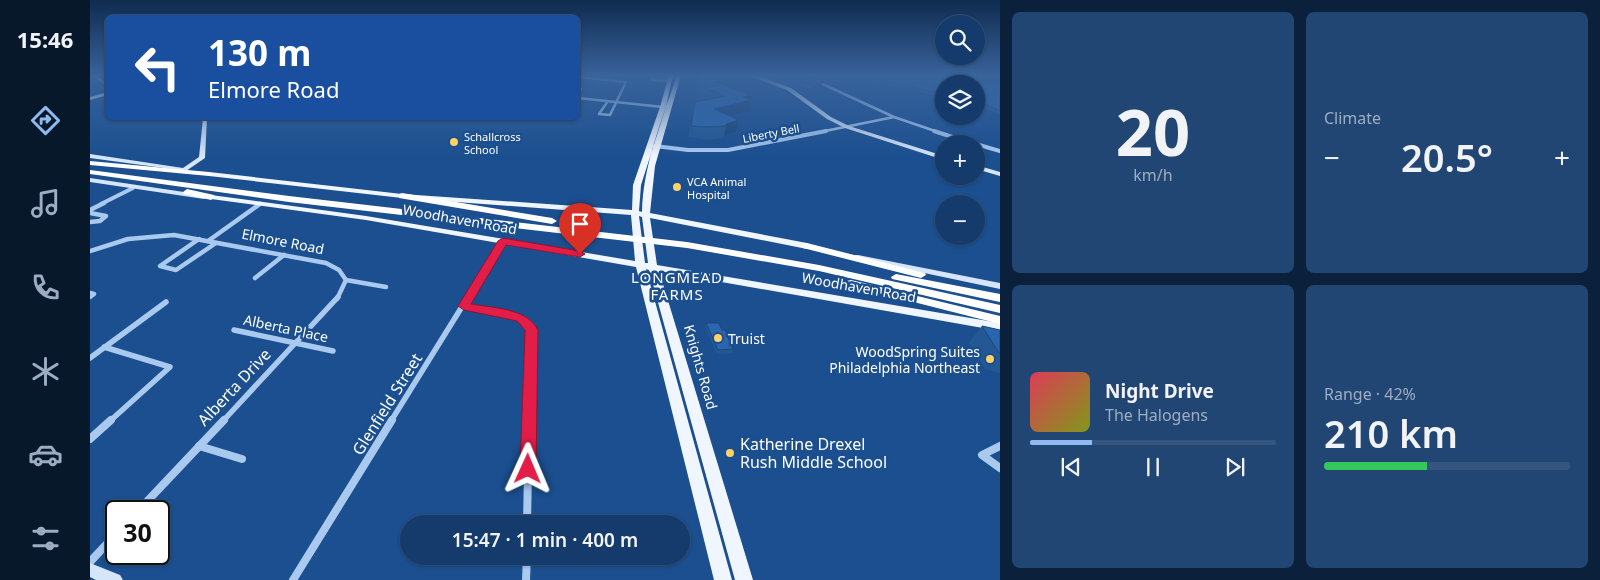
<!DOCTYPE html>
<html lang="en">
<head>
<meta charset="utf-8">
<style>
  body { margin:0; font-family:"Noto Sans",sans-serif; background:#214673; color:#f1f3f6; height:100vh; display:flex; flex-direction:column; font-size:19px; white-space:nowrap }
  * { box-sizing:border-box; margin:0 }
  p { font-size:16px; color:#9dadc1 }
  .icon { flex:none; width:28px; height:28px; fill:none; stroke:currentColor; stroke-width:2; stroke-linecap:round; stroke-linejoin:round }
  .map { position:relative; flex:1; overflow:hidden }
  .side { display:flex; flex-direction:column; gap:12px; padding:12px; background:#0b203b; width:600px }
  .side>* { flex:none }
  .top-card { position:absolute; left:15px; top:15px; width:475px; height:105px; border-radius:8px; box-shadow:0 1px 4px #0004,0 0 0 1px #33557e; background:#1a4fa0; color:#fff; overflow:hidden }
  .fabs { position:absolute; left:845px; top:15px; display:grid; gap:10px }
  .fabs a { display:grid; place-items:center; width:50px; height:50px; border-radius:50%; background:#143b6b; box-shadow:0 1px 4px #0004,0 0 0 1px #33557e; font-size:25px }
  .speed { position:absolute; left:15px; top:500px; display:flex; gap:10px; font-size:25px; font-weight:700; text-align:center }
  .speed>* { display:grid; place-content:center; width:65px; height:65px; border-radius:50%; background:#143b6b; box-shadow:0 1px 4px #0004,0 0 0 1px #33557e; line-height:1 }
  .speed .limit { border:2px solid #111; border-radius:8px; background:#fff; color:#111 }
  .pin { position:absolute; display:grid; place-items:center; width:42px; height:42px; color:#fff; margin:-51px -21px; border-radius:50% 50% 50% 0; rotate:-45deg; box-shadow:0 0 5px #0007 }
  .pin .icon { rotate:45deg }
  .me { position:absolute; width:55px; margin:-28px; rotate:1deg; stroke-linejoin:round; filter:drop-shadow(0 0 4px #0008) }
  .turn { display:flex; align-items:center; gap:18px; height:105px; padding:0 20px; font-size:22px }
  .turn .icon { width:65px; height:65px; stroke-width:2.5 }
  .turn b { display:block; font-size:35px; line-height:42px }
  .big { font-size:38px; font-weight:600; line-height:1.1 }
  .side .tile { flex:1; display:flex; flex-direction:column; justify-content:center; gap:8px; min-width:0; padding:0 18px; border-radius:8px; background:#214673 }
  .side .dial { align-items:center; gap:0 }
  .dial b { font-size:65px; line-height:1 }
  .song { display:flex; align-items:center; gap:15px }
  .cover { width:60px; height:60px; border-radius:8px; background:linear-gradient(135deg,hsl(350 70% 55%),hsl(70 70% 35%)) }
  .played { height:5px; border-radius:2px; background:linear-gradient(90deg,#90b9f0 25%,#33557e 25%) }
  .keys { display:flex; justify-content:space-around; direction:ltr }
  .heat { display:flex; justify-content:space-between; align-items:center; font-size:28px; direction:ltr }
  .charge { height:8px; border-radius:4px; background:linear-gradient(90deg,#34c759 42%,#33557e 0) }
  .side .tiles { flex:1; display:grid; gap:12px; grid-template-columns:repeat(2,1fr) }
  .trip { position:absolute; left:310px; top:515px; width:290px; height:50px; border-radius:25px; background:#143b6b; box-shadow:0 1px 4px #0004,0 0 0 1px #33557e; font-weight:600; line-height:50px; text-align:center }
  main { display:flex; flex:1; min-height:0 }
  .dock { display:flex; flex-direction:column; width:90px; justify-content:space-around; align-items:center; background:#08182b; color:#9dadc1 }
  .dock .icon { width:35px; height:35px }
  .dock .current { color:#90b9f0 }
  .dock b { font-size:22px; color:#f1f3f6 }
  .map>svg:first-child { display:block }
</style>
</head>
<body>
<main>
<nav class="dock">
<b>15:46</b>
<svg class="icon current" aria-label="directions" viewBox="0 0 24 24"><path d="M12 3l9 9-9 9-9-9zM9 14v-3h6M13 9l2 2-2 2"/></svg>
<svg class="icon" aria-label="music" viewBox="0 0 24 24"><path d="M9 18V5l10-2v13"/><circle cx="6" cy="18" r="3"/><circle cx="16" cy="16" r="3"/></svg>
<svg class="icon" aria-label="phone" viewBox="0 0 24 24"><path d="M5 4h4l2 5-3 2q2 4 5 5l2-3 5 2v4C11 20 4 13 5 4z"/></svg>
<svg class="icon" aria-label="climate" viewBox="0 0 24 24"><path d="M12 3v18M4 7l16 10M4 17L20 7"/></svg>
<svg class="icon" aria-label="car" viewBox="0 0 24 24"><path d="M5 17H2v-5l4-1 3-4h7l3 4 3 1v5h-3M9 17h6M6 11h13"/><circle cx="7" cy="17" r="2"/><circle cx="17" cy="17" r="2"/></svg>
<svg class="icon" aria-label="filters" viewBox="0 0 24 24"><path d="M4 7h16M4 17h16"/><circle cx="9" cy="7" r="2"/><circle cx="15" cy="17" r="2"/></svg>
</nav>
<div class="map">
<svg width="910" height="580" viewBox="0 0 910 580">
  <rect width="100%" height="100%" fill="#1b4f8f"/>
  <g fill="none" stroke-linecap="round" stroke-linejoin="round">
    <g stroke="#a9c9ee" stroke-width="2.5">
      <path d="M3,75L18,85"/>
      <path d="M564,75L562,80L579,81"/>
      <path d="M567,75L581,76"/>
      <path d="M488,77L536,82L520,115L509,114L518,101"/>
      <path d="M726,81L804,117L848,132"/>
      <path d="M488,88L491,89L488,93"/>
      <path d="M488,98L573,107"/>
      <path d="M730,132L804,117"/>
    </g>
    <g stroke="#a9c9ee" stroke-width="4">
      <path d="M844,131L884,144"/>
      <path d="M886,144L910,151"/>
      <path d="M565,146L598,150H638L736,131"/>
      <path d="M11,204L43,188"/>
    </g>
    <g stroke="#a9c9ee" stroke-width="4.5">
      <path d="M0,210L14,203"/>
      <path d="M0,213L16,216L10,221L0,222"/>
      <path d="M109,239L70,266L86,270L126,243"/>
      <path d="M118,241L170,204"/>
      <path d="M0,251L38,239L84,235L236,263L249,270L256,280"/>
      <path d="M165,278L194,255"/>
      <path d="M256,280L296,287"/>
      <path d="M0,293L4,294L0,297"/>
      <path d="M247,299L256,280"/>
      <path d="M377,299L413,241"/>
    </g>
    <g stroke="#a9c9ee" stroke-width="5.5">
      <path d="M374,306C397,310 427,310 441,330L439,421"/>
      <path d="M144,330L243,351"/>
      <path d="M14,347L80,367L20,421"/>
      <path d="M0,358L76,302"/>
      <path d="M133,421L248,297"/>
      <path d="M301,421L378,297"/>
    </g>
    <g stroke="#a9c9ee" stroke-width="8">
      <path d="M0,439L21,420"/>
      <path d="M109,446L152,459"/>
      <path d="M910,446L892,455L910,468"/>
      <path d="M48,511L134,420"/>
      <path d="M437,524L439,420"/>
      <path d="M0,562L26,534"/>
      <path d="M203,580L302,420"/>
      <path d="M436,580L437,556"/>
    </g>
    <g fill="#d6e6fa" fill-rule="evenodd">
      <path d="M658,75H665L701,88L741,117L759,126L854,156V160L755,128L737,119L697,90Z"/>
      <path d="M18,92V95L0,100V97Z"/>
      <path d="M113,118H117L115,158L96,171L0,158V154L93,168L109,157Z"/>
      <path d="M886,165L910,172V176L886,169Z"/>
      <path d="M0,178L114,195L117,197L114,199L0,182Z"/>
      <path d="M765,255H768L910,283V289L768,259H765L764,257Z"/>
      <path d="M0,563L30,575L33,580H6L0,577Z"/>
    </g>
    <path fill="#f0f6ff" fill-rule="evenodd" d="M579,75H583L576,107L551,185L549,211L552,212C553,165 572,120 587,75H591L565,166L560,213L717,243L721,246L717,249L560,218L567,265L910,323V331L569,271L663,580H645L559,270L556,269L642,580H624L546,267L276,220L121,199L117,197L121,195L276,216L545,261L541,215L312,198L119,176L115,174L119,172L312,194L542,210L543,185L570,107ZM549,216L552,217L558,263H555Z"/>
    <g fill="#fff" fill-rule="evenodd">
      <path d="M0,161L119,172L123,174L119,176L0,165Z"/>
      <path d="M0,170L199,196L597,242L729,265L910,305V313L729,271L597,248L199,202L0,174Z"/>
      <path d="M97,189L124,195L125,197L121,200L94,194L93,192Z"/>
      <path d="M312,193L462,218L467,221L462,224L309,198V194Z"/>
      <path d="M717,243L835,273L836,275L831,278L713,248L712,246Z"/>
      <path d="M806,274L910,294V302L802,279L801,277Z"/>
      <path d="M761,280L910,316V324L757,285L755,283L757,281Z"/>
    </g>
  </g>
  <g fill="#245895">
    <path d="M609,75H646L644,88H642L661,100L659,111L639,116L649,120L646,132L634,135L633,138L618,140L598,137L605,102L616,100L606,96Z"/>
    <path d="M720,75H856L897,83L910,81V115L886,104V84H854V97L781,80L742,85Z"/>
    <path d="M698,76L732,83L731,87L721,89L696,80Z"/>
    <path d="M616,323L632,330L643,349L642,353L627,354L615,327Z"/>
    <path d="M892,326L910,330V373L895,369L879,343Z"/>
  </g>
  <g fill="#1d4779">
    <path d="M646,78L644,88L626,92V82Z"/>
    <path d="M782,78L781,80L742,85L743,83Z"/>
    <path d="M732,83L731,87L721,89L723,85Z"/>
    <path d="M661,95L659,101L661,100L659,111L622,120L624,109L653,97Z"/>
    <path d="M649,120L646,132L634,135L636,126V124Z"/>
  </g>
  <g fill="#2a66ad" stroke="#1d4779">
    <path d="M610,75H646V78L626,82L661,95L653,97L661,100L624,109L649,120L636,124V126L620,127L601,126L605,102L635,96L608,85Z"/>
    <path d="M713,75L732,83L723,85L698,76Z"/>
    <path d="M727,75H856L897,83L910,81V111L890,102L886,101V84H854V94L782,78L743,83Z"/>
    <path d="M616,323H629L632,330H635L643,349L628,350Z"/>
    <path d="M892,326L910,330V353H909Z"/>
  </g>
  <linearGradient id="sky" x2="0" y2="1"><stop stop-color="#0f2b4f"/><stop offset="0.48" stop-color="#39639b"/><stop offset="1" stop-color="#39639b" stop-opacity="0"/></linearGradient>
  <rect width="910" height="157" fill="url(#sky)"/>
  <path fill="#e11d48" stroke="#92132f" d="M413,238L490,251L495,254L490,257L416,245L381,304C403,308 437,308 448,330L446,469L444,474L438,477L432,474L430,469L435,330L427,321L374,310L368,306L408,241Z"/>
  <g fill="#ffd166" stroke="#1b4f8f" stroke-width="2">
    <circle cx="364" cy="142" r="5"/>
    <circle cx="587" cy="187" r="5"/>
    <circle cx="628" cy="338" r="5"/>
    <circle cx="900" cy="359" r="5"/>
    <circle cx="640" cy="453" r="5"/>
  </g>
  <g text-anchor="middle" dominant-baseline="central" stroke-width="5" stroke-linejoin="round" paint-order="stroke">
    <g font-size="11" fill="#fff" stroke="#1b4f8f">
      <text transform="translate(681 133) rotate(-11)">Liberty Bell</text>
    </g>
    <g font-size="11" fill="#fff" stroke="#1b4f8f" text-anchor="start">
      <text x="374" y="136">Schallcross<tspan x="374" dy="13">School</tspan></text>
      <text x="597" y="181">VCA Animal<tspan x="597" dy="13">Hospital</tspan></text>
    </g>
    <g font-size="14" fill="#fff" stroke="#1b4f8f">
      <text transform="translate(370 219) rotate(10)">Woodhaven Road</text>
      <text transform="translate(193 241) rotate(11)">Elmore Road</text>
      <text transform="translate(769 287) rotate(10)">Woodhaven Road</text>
      <text transform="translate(196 328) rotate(12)">Alberta Place</text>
      <text transform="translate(611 367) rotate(74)">Knights Road</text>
    </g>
    <g font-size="14" fill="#fff" stroke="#1b4f8f" text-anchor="start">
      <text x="638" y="338">Truist</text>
      <text x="890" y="351" text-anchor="end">WoodSpring Suites<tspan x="890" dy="16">Philadelphia Northeast</tspan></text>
    </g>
    <g font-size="15" letter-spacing="1" fill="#fff" stroke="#1b4f8f">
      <text x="587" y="277">LONGMEAD<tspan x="587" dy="17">FARMS</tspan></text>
    </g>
    <g font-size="16" fill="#fff" stroke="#1b4f8f">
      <text transform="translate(144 387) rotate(-47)">Alberta Drive</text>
      <text transform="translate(297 404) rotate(-58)">Glenfield Street</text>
    </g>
    <g font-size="16" fill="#fff" stroke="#1b4f8f" text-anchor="start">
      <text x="650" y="444">Katherine Drexel<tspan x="650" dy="18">Rush Middle School</tspan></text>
    </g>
  </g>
</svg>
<div class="fabs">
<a><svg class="icon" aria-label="search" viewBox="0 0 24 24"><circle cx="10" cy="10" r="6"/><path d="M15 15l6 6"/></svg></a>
<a><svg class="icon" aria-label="layers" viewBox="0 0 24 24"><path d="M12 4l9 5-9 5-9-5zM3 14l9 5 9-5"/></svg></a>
<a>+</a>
<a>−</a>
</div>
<div class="speed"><div class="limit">30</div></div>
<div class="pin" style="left:490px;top:254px;background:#d93025"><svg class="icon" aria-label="arrive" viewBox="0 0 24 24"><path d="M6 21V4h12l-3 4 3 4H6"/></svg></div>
<svg class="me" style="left:438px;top:469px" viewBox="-20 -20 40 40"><path d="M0-17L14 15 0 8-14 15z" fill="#e11d48" stroke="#fff" stroke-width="4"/></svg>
<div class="trip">15:47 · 1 min · 400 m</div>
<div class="top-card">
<div class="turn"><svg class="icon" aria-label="left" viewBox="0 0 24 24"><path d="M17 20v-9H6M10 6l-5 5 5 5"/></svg><div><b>130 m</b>Elmore Road</div></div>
</div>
</div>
<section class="side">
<div class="tiles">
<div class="tile dial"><b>20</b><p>km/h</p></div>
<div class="tile"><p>Climate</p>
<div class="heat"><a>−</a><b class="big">20.5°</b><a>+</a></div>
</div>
<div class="tile">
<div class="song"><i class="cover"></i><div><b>Night Drive</b><p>The Halogens</p></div></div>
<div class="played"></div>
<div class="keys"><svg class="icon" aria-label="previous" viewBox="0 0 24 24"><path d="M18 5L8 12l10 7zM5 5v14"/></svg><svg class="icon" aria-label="pause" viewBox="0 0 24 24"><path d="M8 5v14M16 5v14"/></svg><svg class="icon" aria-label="next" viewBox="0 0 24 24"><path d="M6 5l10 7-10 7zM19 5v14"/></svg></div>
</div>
<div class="tile"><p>Range · 42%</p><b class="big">210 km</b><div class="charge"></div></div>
</div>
</section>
</main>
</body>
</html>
